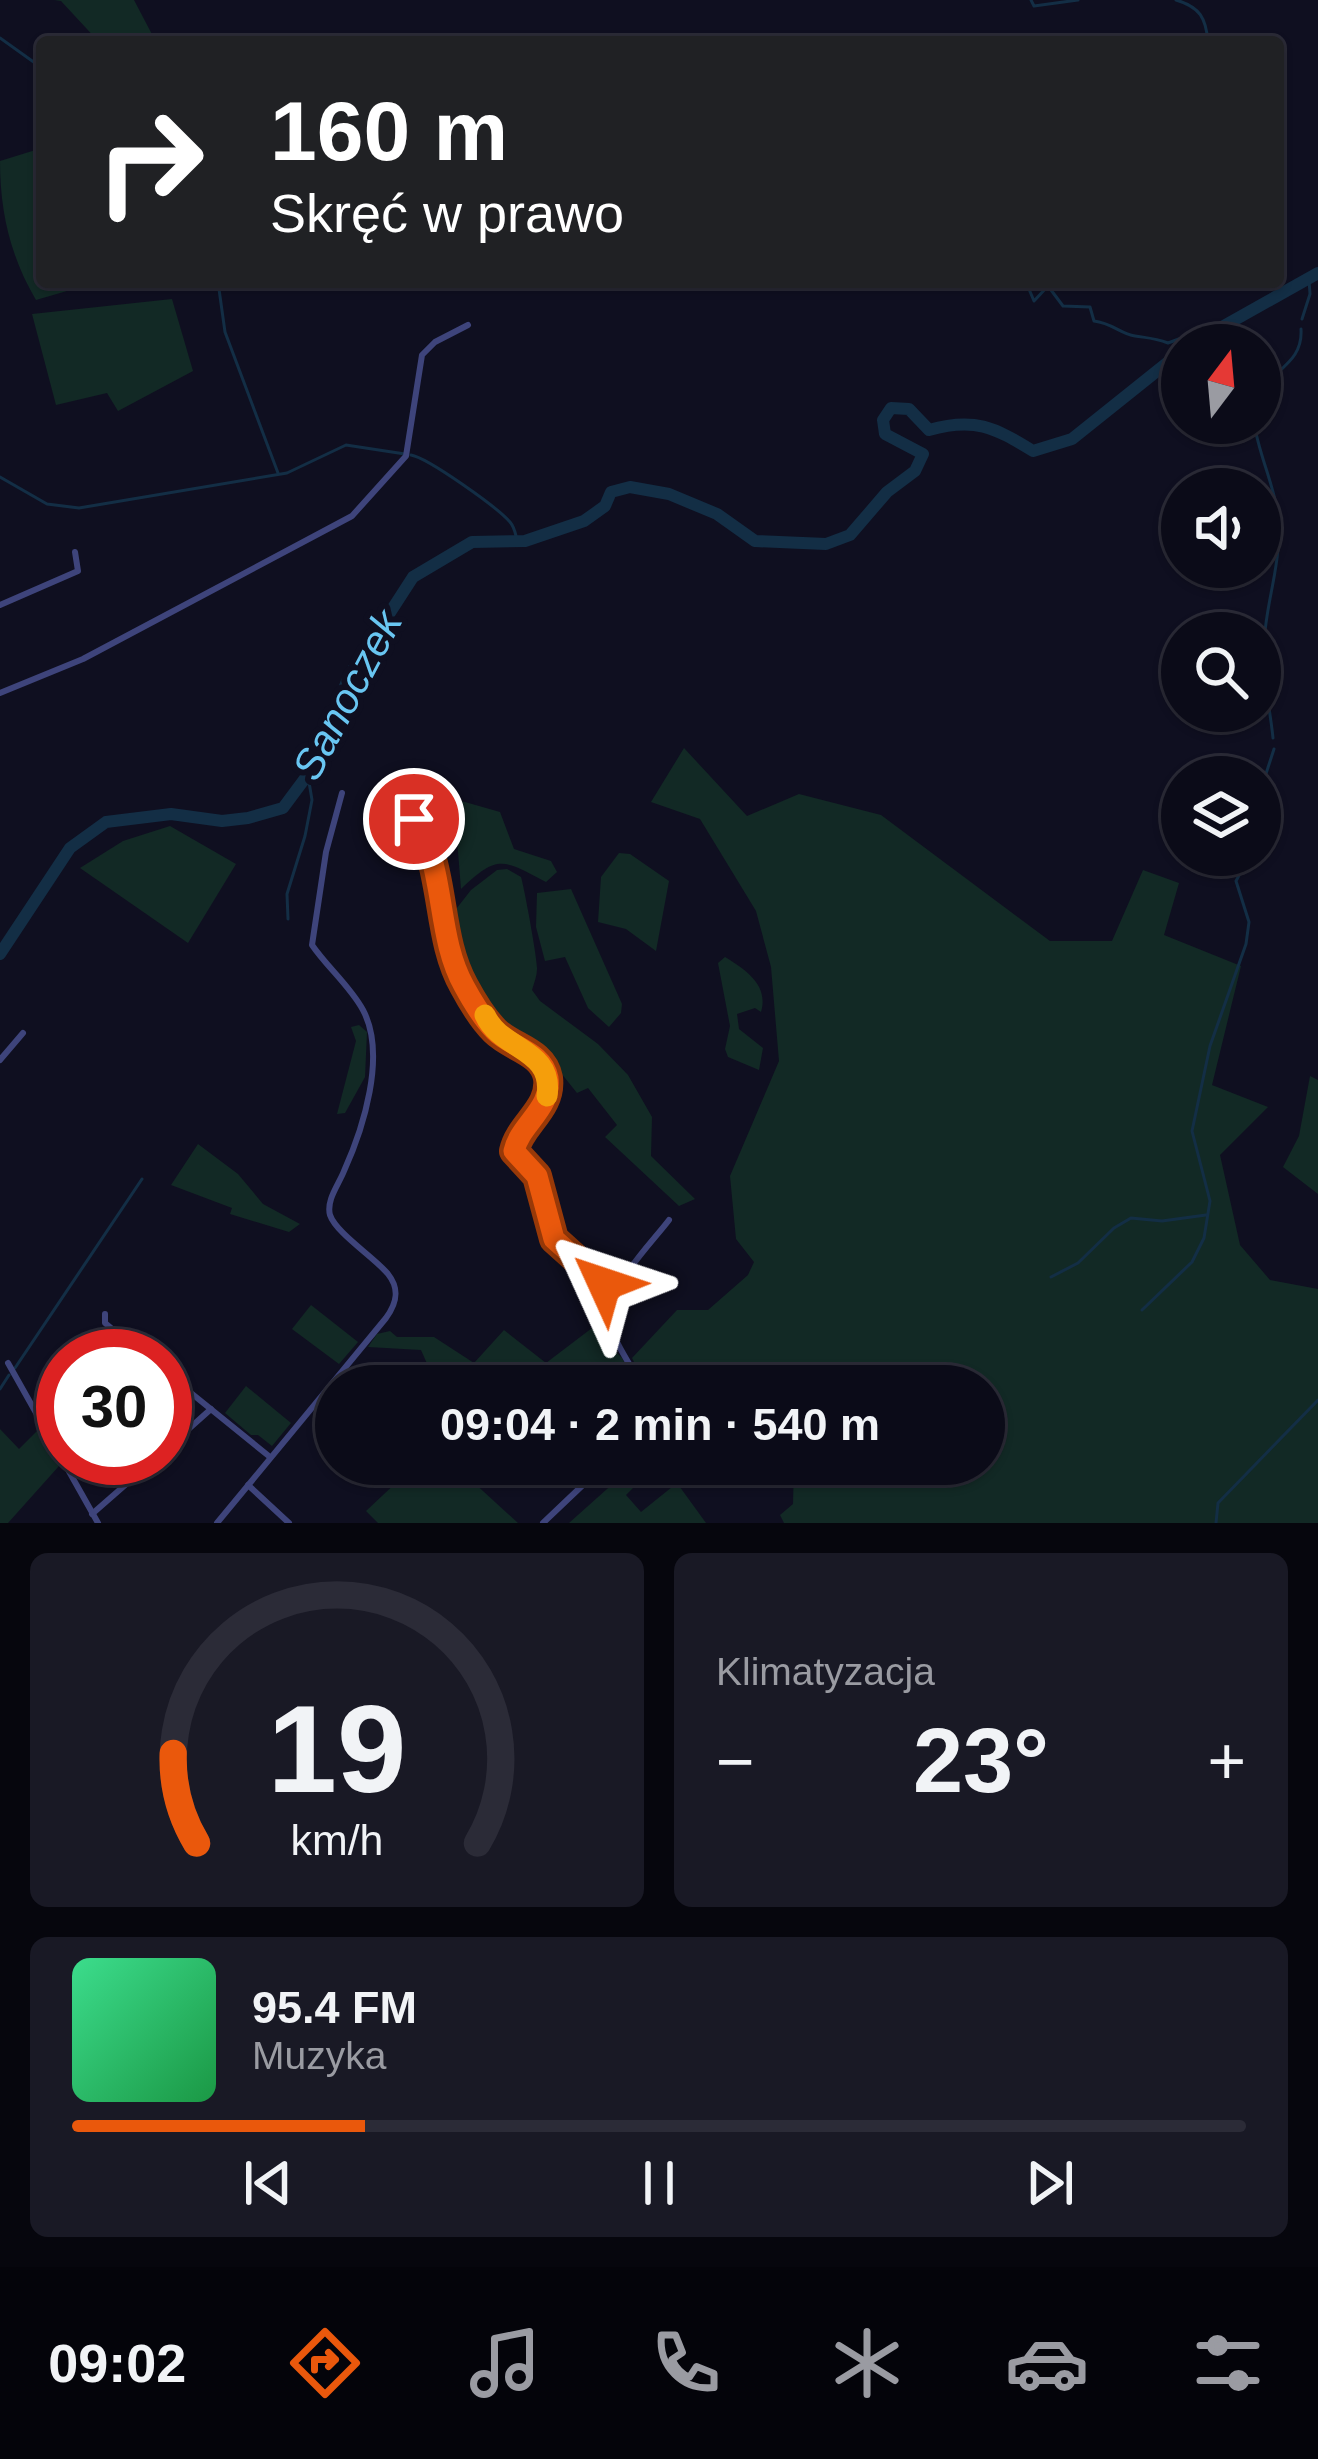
<!DOCTYPE html>
<html lang="pl">
<head>
<meta charset="utf-8">
<style>
  body { margin:0; font-family:Arial,sans-serif; background:#191925; color:#f1f3f6; height:100vh; display:flex; flex-direction:column; font-size:45px; white-space:nowrap }
  * { box-sizing:border-box; margin:0 }
  p { font-size:39px; color:#9a9ba2 }
  .icon { flex:none; width:66px; height:66px; fill:none; stroke:currentColor; stroke-width:2; stroke-linecap:round; stroke-linejoin:round }
  .map { position:relative; height:1523px; overflow:hidden }
  .details { display:flex; flex-direction:column; gap:30px; padding:30px; background:#06060d; flex:1 }
  .details>* { flex:none }
  .hud { position:absolute; left:36px; top:36px; width:1248px; height:252px; border-radius:12px; box-shadow:0 3px 9px #0004,0 0 0 3px #2b2b37; background:#202124; color:#fff; overflow:hidden }
  .needle { width:78px; rotate:16deg }
  .tools { position:absolute; left:1161px; top:324px; display:grid; gap:24px }
  .tools a { display:grid; place-items:center; width:120px; height:120px; border-radius:50%; background:#0b0b18; box-shadow:0 3px 9px #0004,0 0 0 3px #2b2b37; font-size:60px }
  .speed { position:absolute; left:36px; top:1329px; display:flex; gap:24px; font-size:60px; font-weight:700; text-align:center }
  .speed>* { display:grid; place-content:center; width:156px; height:156px; border-radius:50%; background:#0b0b18; box-shadow:0 3px 9px #0004,0 0 0 3px #2b2b37; line-height:1 }
  .speed .limit { border:18px solid #d22; background:#fff; color:#111 }
  .pin { position:absolute; display:grid; place-items:center; width:102px; height:102px; color:#fff; margin:-51px; border:6px solid #fff; border-radius:50%; box-shadow:0 3px 12px #0007 }
  .me { position:absolute; width:132px; margin:-66px; rotate:312deg; stroke-linejoin:round; filter:drop-shadow(0 0 9px #0008) }
  .turn { display:flex; align-items:center; gap:42px; height:252px; padding:0 36px; font-size:54px }
  .turn .icon { width:156px; height:156px; stroke-width:2.5 }
  .turn b { display:block; font-size:84px; line-height:102px }
  .big { font-size:90px; font-weight:700; line-height:1.1 }
  .details .tile { flex:1; display:flex; flex-direction:column; justify-content:center; gap:18px; min-width:0; padding:0 42px; border-radius:18px; background:#191925 }
  .details .dial { align-items:center; gap:0 }
  .dial svg { height:312px; overflow:visible; fill:none; stroke:#2b2b37; stroke-width:7; stroke-linecap:round; text-anchor:middle }
  .dial text { fill:#f1f3f6; stroke:none }
  .song { display:flex; align-items:center; gap:36px }
  .cover { width:144px; height:144px; border-radius:18px; background:linear-gradient(135deg,hsl(150 70% 55%),hsl(140 70% 35%)) }
  .played { height:12px; border-radius:6px; background:linear-gradient(90deg,#ea580c 25%,#2b2b37 25%) }
  .keys { display:flex; justify-content:space-around; direction:ltr }
  .heat { display:flex; justify-content:space-between; align-items:center; font-size:66px; direction:ltr }
  .details .tiles { flex:1; display:grid; gap:30px; grid-template-columns:1fr 1fr }
  .tile:last-child { grid-column:span 2 }
  .trip { position:absolute; left:315px; top:1365px; width:690px; height:120px; border-radius:60px; background:#0b0b18; box-shadow:0 3px 9px #0004,0 0 0 3px #2b2b37; font-weight:700; line-height:120px; text-align:center }
  .menu { display:flex; height:192px; justify-content:space-around; align-items:center; background:#04040a; color:#9a9ba2 }
  .menu .icon { width:84px; height:84px }
  .menu .selected { color:#ea580c }
  .menu b { font-size:54px; color:#f1f3f6 }
  .map>svg:first-child { display:block }
</style>
</head>
<body>
<div class="map">
<svg width="1318" height="1523" viewBox="0 0 1318 1523">
  <rect width="100%" height="100%" fill="#0f0f20"/>
  <g fill="#122925">
    <path d="M54,0H134L156,42H99L61,1Z"/>
    <path d="M42,148V282H98L36,300C10,256 0,211 0,161Z"/>
    <path d="M172,299L193,371L118,411L107,393L56,405L32,314Z"/>
    <path d="M684,748L747,816L799,794L881,815L1050,941H1112L1143,870L1179,883L1164,935L1241,966L1212,1085L1268,1107L1220,1155L1240,1245L1270,1280L1318,1289V1523H784L780,1515L793,1504L794,1464H984V1386H646L632,1358L677,1310H708L748,1275L754,1262L736,1239L730,1176L779,1061L771,967L756,911L700,819L651,802Z"/>
    <path d="M458,800L500,812L514,849L551,861L557,872L546,882C502,859 498,854 461,889L456,827L445,821Z"/>
    <path d="M170,826L236,864L188,943L80,868L123,841Z"/>
    <path d="M619,853L630,854L669,881L656,951L626,929L598,922L601,877Z"/>
    <path d="M507,869L521,877C524,886 538,962 537,969C537,976 534,983 532,990L540,1001L598,1044L628,1075L652,1117L651,1156L695,1199L679,1206L605,1137L617,1125L588,1088L577,1093L549,1058L507,1038L493,1022L450,936L453,913L471,890L497,870Z"/>
    <path d="M571,889L622,1004L621,1013L609,1027L588,1008L565,957L545,961L536,927L537,893Z"/>
    <path d="M725,957C746,970 769,985 761,1012L755,1008L737,1014L739,1029L763,1048L759,1070L728,1057L725,1049L730,1026L718,963Z"/>
    <path d="M359,1025L367,1032L365,1077L345,1113L337,1114L356,1041L351,1027Z"/>
    <path d="M1310,1076L1318,1080V1194L1283,1167L1299,1136Z"/>
    <path d="M198,1144L238,1174L263,1204L300,1224L289,1232L230,1214L232,1208L171,1185Z"/>
    <path d="M311,1305L358,1342L339,1364L292,1329Z"/>
    <path d="M592,1328L622,1358L637,1386H592L585,1379L576,1386H437L421,1350L368,1347L377,1334L390,1331L397,1337H434L474,1363L504,1330L546,1363Z"/>
    <path d="M246,1386L291,1423L272,1446L258,1435H251L225,1413Z"/>
    <path d="M0,1429L19,1449L39,1429L59,1466L8,1523H0Z"/>
    <path d="M416,1464H488L471,1480L518,1523H378L366,1511Z"/>
    <path d="M635,1464H657L626,1495L641,1512L677,1483L706,1523H569Z"/>
  </g>
  <g fill="none" stroke-linecap="round" stroke-linejoin="round">
    <g stroke="#132e45" stroke-width="3">
      <path d="M1031,0L1034,6L1078,0"/>
      <path d="M1176,0C1200,7 1206,18 1208,42"/>
      <path d="M0,38L42,68"/>
      <path d="M218,282L225,332L278,473"/>
      <path d="M1026,282L1034,301L1048,286L1063,306L1090,307L1094,321C1112,323 1121,334 1135,336C1148,338 1155,338 1168,343L1187,336L1198,339"/>
      <path d="M1302,319L1310,294L1309,280"/>
      <path d="M1260,391C1277,368 1303,361 1301,329"/>
      <path d="M1254,423C1260,461 1279,493 1279,533C1279,571 1265,607 1264,645C1262,677 1270,707 1273,738"/>
      <path d="M411,455C428,458 497,507 510,522C515,528 515,533 517,540"/>
      <path d="M0,477L47,504L79,508L287,473L346,445L405,454"/>
      <path d="M1260,836L1262,786L1274,749"/>
      <path d="M288,919L287,894L305,836L312,800L308,776"/>
      <path d="M1051,1277L1078,1263L1114,1228L1131,1218L1162,1221L1206,1215"/>
      <path d="M1142,1310L1192,1262L1204,1238L1210,1201L1192,1131L1210,1046L1246,944L1249,922L1236,881L1250,855"/>
      <path d="M15,1368L142,1179"/>
      <path d="M0,1389L9,1375"/>
      <path d="M1216,1523L1218,1503L1318,1400"/>
    </g>
    <g stroke="#132e45" stroke-width="12">
      <path d="M1190,345L1318,273"/>
      <path d="M0,954L70,848L106,822L171,814L222,821L248,818L283,808L315,765L349,676L413,577L472,542L525,541L584,521L605,506L611,492L630,487L669,494L717,514L755,541L826,544L850,535L887,492L915,471L923,454L885,434L883,420L891,408L909,409L929,430C974,417 994,427 1033,451L1072,439L1182,351"/>
    </g>
    <g stroke="#3e447b" stroke-width="6">
      <path d="M0,605L78,571L75,552"/>
      <path d="M0,693L83,659L352,516L406,456L422,355L435,342L468,325"/>
      <path d="M414,819C447,868 435,934 464,986C471,999 484,1021 495,1031C512,1048 543,1051 548,1078C552,1109 520,1124 514,1151L537,1176L554,1239L612,1296"/>
      <path d="M0,1060L23,1033"/>
      <path d="M105,1314V1323L145,1356"/>
      <path d="M8,1363L98,1523"/>
      <path d="M165,1372L270,1457"/>
      <path d="M642,1386C632,1367 617,1347 610,1326C599,1295 651,1244 669,1220"/>
      <path d="M165,1450L211,1409"/>
      <path d="M665,1464L675,1475L685,1478L709,1464"/>
      <path d="M248,1485L289,1523"/>
      <path d="M92,1514L156,1458"/>
      <path d="M217,1523L386,1318C397,1303 400,1289 388,1274C375,1258 336,1233 330,1215C326,1200 339,1184 344,1171C363,1129 387,1055 363,1010C350,986 327,967 312,945L326,852L342,793"/>
      <path d="M543,1523L605,1464"/>
    </g>
  </g>
  <g fill="none" stroke-linecap="round" stroke-linejoin="round">
    <g stroke="#983908" stroke-width="30">
      <path id="route" d="M414,819C447,868 435,934 464,986C471,999 484,1020 495,1031C512,1048 543,1051 548,1078C552,1109 520,1124 514,1151L537,1176L554,1239L604,1284"/>
    </g>
    <use href="#route" stroke="#ea580c" stroke-width="21"/>
    <path stroke="#f59e0b" stroke-width="21" d="M485,1015C501,1051 554,1048 547,1096"/>
  </g>
  <g text-anchor="middle" dominant-baseline="central" stroke-width="12" stroke-linejoin="round" paint-order="stroke">
    <g font-size="42" font-style="italic" fill="#69c6f2" stroke="#0f0f20">
      <text transform="translate(347 695) rotate(-62)">Sanoczek</text>
    </g>
  </g>
</svg>
<div class="tools">
<a><svg class="needle" viewBox="-14 -14 28 28"><path d="M0-13l5 13h-10z" fill="#e53935"/><path d="M0 13l5-13h-10z" fill="#9a9ba2"/></svg></a>
<a><svg class="icon" aria-label="sound" viewBox="0 0 24 24"><path d="M4 9h4l5-4v14l-5-4H4zM17 9q2 3 0 6"/></svg></a>
<a><svg class="icon" aria-label="search" viewBox="0 0 24 24"><circle cx="10" cy="10" r="6"/><path d="M15 15l6 6"/></svg></a>
<a><svg class="icon" aria-label="layers" viewBox="0 0 24 24"><path d="M12 4l9 5-9 5-9-5zM3 14l9 5 9-5"/></svg></a>
</div>
<div class="speed"><div class="limit">30</div></div>
<div class="pin" style="left:414px;top:819px;background:#d93025"><svg class="icon" aria-label="arrive" viewBox="0 0 24 24"><path d="M6 21V4h12l-3 4 3 4H6"/></svg></div>
<svg class="me" style="left:604px;top:1284px" viewBox="-20 -20 40 40"><path d="M0-17L14 15 0 8-14 15z" fill="#ea580c" stroke="#fff" stroke-width="4"/></svg>
<div class="trip">09:04 · 2 min · 540 m</div>
<div class="hud">
<div class="turn"><svg class="icon" aria-label="right" viewBox="0 0 24 24"><path d="M7 20v-9h11M14 6l5 5-5 5"/></svg><div><b>160 m</b>Skręć w prawo</div></div>
</div>
</div>
<section class="details">
<div class="tiles">
<div class="tile dial"><svg viewBox="0 0 100 80">
<path d="M14 69A42 42 0 1 1 86 69"/>
<path d="M14 69A42 42 0 0 1 8 46" stroke="#ea580c"/>
<text x="50" y="56" font-size="32" font-weight="700">19</text>
<text x="50" y="72" font-size="11">km/h</text>
</svg></div>
<div class="tile"><p>Klimatyzacja</p>
<div class="heat"><a>−</a><b class="big">23°</b><a>+</a></div>
</div>
<div class="tile">
<div class="song"><i class="cover"></i><div><b>95.4 FM</b><p>Muzyka</p></div></div>
<div class="played"></div>
<div class="keys"><svg class="icon" aria-label="previous" viewBox="0 0 24 24"><path d="M18 5L8 12l10 7zM5 5v14"/></svg><svg class="icon" aria-label="pause" viewBox="0 0 24 24"><path d="M8 5v14M16 5v14"/></svg><svg class="icon" aria-label="next" viewBox="0 0 24 24"><path d="M6 5l10 7-10 7zM19 5v14"/></svg></div>
</div>
</div>
</section>
<nav class="menu">
<b>09:02</b>
<svg class="icon selected" aria-label="directions" viewBox="0 0 24 24"><path d="M12 3l9 9-9 9-9-9zM9 14v-3h6M13 9l2 2-2 2"/></svg>
<svg class="icon" aria-label="music" viewBox="0 0 24 24"><path d="M9 18V5l10-2v13"/><circle cx="6" cy="18" r="3"/><circle cx="16" cy="16" r="3"/></svg>
<svg class="icon" aria-label="phone" viewBox="0 0 24 24"><path d="M5 4h4l2 5-3 2q2 4 5 5l2-3 5 2v4C11 20 4 13 5 4z"/></svg>
<svg class="icon" aria-label="climate" viewBox="0 0 24 24"><path d="M12 3v18M4 7l16 10M4 17L20 7"/></svg>
<svg class="icon" aria-label="car" viewBox="0 0 24 24"><path d="M5 17H2v-5l4-1 3-4h7l3 4 3 1v5h-3M9 17h6M6 11h13"/><circle cx="7" cy="17" r="2"/><circle cx="17" cy="17" r="2"/></svg>
<svg class="icon" aria-label="filters" viewBox="0 0 24 24"><path d="M4 7h16M4 17h16"/><circle cx="9" cy="7" r="2"/><circle cx="15" cy="17" r="2"/></svg>
</nav>
</body>
</html>
